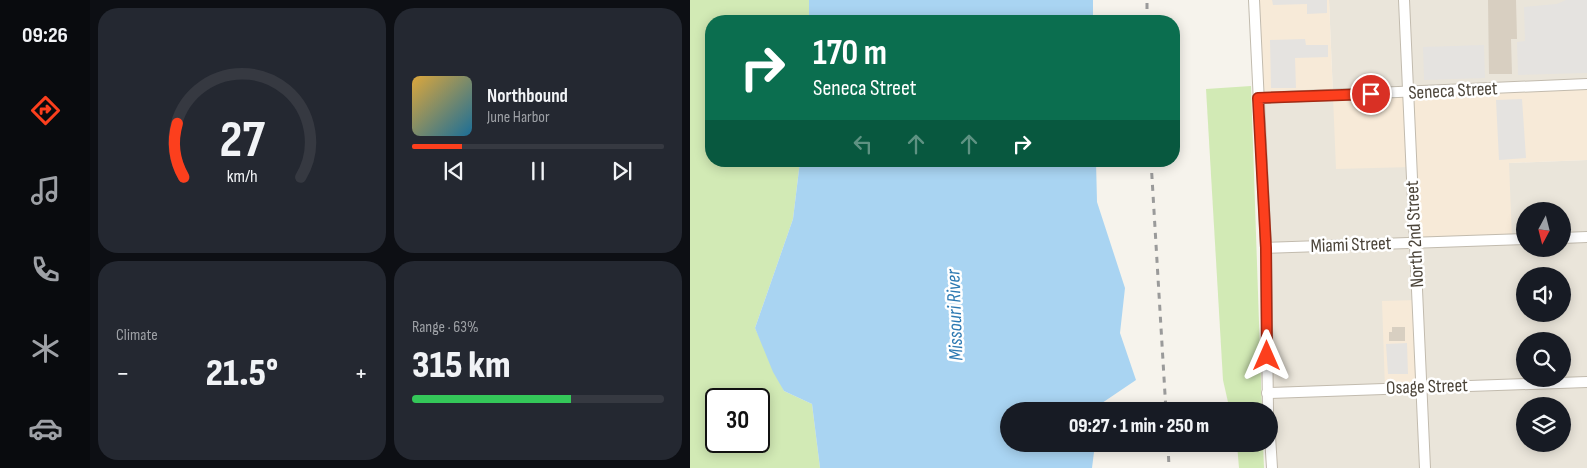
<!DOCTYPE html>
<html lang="en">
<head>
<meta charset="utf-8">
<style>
  body { margin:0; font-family:"Sofia Sans Condensed",sans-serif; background:#242831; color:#f1f3f6; height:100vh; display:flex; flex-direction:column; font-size:19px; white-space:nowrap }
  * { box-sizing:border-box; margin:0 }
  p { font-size:16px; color:#9ea1a6 }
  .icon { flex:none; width:28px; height:28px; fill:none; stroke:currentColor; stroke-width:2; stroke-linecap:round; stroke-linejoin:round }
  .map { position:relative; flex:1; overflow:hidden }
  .drawer { display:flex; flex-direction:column; gap:8px; padding:8px; background:#0d0f14; width:600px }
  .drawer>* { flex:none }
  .hud { position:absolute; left:15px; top:15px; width:475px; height:152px; border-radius:20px; box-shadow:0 2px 12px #0003; background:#0b6e4f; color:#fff; overflow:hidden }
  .needle { width:32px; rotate:187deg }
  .buttons { position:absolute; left:826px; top:202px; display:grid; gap:10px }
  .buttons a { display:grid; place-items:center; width:55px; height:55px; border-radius:50%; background:#171b24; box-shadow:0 2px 12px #0003; font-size:25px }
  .speed { position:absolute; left:15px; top:388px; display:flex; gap:10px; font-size:25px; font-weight:700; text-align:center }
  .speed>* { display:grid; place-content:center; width:65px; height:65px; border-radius:50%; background:#171b24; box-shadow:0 2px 12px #0003; line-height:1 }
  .speed .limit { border:2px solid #111; border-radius:8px; background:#fff; color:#111 }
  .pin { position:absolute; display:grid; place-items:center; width:42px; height:42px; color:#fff; margin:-21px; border:2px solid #fff; border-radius:50%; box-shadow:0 1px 5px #0007 }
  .me { position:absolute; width:55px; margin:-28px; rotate:0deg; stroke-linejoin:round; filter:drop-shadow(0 0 4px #0008) }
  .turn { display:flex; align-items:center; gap:18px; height:105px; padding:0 25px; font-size:22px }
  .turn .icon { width:65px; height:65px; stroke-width:2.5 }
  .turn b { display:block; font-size:35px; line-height:42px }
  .lanes { display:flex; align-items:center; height:48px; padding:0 25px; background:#0003; justify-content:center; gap:25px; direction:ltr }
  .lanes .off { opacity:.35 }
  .big { font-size:38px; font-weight:800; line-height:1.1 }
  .drawer .tile { flex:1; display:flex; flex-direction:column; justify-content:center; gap:8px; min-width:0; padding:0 18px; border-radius:20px; background:#242831 }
  .drawer .dial { align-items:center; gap:0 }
  .dial svg { height:130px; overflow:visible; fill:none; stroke:#363941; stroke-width:7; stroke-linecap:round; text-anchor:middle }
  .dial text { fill:#f1f3f6; stroke:none }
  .song { display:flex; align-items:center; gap:15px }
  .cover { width:60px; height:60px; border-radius:8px; background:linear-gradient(135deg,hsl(40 70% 55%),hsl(200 70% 35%)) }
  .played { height:5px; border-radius:2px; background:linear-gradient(90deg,#fc3f1d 20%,#363941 20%) }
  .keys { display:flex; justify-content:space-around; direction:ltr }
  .heat { display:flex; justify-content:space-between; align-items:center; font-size:28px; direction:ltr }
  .charge { height:8px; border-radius:4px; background:linear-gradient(90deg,#34c759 63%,#363941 0) }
  .drawer .tiles { flex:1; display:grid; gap:8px; grid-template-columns:repeat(2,1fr) }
  .trip { position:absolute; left:310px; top:402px; width:278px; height:50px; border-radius:25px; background:#171b24; box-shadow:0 2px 12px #0003; font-weight:800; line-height:50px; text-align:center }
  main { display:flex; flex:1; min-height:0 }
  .menu { display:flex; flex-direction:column; width:90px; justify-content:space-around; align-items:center; background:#090b0e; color:#9ea1a6 }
  .menu .icon { width:35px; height:35px }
  .menu .active { color:#fc3f1d }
  .menu b { font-size:22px; color:#f1f3f6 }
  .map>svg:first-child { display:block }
</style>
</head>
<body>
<main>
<nav class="menu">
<b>09:26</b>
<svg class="icon active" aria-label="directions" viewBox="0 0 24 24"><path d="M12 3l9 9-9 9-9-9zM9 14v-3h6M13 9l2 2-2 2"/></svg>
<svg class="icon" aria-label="music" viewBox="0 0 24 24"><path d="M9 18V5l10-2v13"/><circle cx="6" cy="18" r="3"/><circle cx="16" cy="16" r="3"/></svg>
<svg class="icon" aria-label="phone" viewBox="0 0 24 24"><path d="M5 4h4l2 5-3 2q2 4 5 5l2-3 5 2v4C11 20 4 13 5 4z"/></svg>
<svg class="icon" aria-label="climate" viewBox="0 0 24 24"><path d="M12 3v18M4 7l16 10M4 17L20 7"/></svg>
<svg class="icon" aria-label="car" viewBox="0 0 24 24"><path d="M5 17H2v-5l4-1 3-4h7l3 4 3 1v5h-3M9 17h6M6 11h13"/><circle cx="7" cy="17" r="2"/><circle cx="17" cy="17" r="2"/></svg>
</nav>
<section class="drawer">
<div class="tiles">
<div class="tile dial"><svg viewBox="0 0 100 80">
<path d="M14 69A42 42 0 1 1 86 69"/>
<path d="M14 69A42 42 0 0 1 10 36" stroke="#fc3f1d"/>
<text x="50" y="56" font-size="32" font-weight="700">27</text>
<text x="50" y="72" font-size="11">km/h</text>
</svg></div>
<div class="tile">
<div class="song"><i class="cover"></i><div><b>Northbound</b><p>June Harbor</p></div></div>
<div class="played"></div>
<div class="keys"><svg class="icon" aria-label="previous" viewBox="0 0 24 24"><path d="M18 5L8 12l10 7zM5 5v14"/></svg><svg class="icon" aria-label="pause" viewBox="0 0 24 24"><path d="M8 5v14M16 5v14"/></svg><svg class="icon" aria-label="next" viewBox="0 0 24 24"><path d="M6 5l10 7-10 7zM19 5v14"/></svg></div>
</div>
<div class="tile"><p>Climate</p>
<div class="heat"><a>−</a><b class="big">21.5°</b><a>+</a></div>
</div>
<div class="tile"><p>Range · 63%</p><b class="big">315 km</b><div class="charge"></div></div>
</div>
</section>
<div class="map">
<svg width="897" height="468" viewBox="0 0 897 468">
  <rect width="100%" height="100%" fill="#f6f3ec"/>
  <path fill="#eae5da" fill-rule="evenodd" d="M639,0H897V84L819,163L897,160V468H582L568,98L643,95ZM835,211H872V249H835ZM835,276H872V314H835ZM835,341H872V379H835ZM835,406H872V444H835Z"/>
  <g fill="#f7ead8">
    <path d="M564,0H639L643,95L897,84V160L819,163L822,239L725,243L722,167L646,169L643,96L568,98Z"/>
    <path d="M728,300L732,387L695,389L692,301Z"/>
  </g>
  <g fill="#d2eab5" fill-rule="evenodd">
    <path d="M0,0H119V21H21V161H110L103,219L65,328L94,391L122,404L130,468H0ZM26,399H69V441H26Z"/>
    <path d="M561,86L572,411H540L533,380L516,89Z"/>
    <path d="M547,444H573L574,468H549Z"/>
  </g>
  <g fill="#e5e3e0">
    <path d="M582,0H637V13L617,14V4L583,5Z"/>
    <path d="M876,0H897V73L828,75L827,42L835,41L834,7L867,4Z"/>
    <path d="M615,39L616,45H638V57L605,58L606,88H581L580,40Z"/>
    <path d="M794,45L795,78L734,80L733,47Z"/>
    <path d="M832,99L836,158L809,160L806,100Z"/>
    <path d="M717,343L718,374H698L696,344Z"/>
  </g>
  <g fill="#a9d4f2">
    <rect x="119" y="0" width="284" height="21"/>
    <path d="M110,161H406L407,202L435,288L430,333L446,380L412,403L410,411H319V444H405L402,468H130L122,404L94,391L83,372L65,328L103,219Z"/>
  </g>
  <g fill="#d8cfc1">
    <path d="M798,0H826L827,39H821L822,74H799Z"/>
    <path d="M702,327H715V341H699V332H702Z"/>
  </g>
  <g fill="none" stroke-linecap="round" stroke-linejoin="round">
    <g stroke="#c2bbae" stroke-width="12">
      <g id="street">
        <path d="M564,0L576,248L578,411"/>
        <path d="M714,0L735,468"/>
        <path d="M568,98L897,84"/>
        <path d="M872,238L897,237"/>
        <path d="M576,248L835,239"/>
        <path d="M577,393L897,382"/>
        <path d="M579,420L582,468"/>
      </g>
    </g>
    <use href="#street" stroke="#fff" stroke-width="10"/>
    <g stroke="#9a9a9a" stroke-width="3" stroke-dasharray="6 6" stroke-linecap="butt">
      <path d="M457,21V0"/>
      <path d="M461,161L476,411"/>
      <path d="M478,444L479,468"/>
    </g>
  </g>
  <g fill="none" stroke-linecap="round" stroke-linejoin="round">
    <g stroke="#a42913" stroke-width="12">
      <path id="route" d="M577,356L576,248L568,98L681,94"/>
    </g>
    <use href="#route" stroke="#fc3f1d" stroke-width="9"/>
  </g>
  <g text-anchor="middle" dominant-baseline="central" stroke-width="5" stroke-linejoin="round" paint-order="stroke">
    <g font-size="19" fill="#4b4439" stroke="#fff">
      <text transform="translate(763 91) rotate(-3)">Seneca Street</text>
      <text transform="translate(725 234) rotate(-93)">North 2nd Street</text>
      <text transform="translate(661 245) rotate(-2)">Miami Street</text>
      <text transform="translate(737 387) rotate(-2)">Osage Street</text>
    </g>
    <g font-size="20" font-style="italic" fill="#2e7ab2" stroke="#fff">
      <text transform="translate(265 315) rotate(-92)">Missouri River</text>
    </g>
  </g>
</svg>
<div class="buttons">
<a><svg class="needle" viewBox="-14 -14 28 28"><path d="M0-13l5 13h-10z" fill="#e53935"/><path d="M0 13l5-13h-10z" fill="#9ea1a6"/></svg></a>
<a><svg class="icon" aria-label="sound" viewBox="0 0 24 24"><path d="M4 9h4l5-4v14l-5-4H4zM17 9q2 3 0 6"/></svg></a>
<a><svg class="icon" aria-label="search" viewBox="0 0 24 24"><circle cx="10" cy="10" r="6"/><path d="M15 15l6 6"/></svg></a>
<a><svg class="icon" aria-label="layers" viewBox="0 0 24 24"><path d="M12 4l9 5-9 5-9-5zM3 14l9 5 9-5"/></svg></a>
</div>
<div class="speed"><div class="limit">30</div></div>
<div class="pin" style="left:681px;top:94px;background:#d93025"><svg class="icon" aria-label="arrive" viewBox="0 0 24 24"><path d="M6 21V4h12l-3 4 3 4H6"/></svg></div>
<svg class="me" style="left:577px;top:356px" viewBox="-20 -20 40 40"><path d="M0-17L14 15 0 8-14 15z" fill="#fc3f1d" stroke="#fff" stroke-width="4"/></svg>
<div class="trip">09:27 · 1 min · 250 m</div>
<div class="hud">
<div class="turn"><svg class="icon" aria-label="right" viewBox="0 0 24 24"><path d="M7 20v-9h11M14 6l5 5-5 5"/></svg><div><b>170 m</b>Seneca Street</div></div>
<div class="lanes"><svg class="icon off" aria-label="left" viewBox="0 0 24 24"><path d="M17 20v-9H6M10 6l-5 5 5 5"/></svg><svg class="icon off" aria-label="ahead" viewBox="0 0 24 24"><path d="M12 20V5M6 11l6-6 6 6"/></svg><svg class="icon off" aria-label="ahead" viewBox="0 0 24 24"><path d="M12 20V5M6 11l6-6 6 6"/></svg><svg class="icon" aria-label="right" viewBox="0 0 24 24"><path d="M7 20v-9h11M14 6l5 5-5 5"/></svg></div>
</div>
</div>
</main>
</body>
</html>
